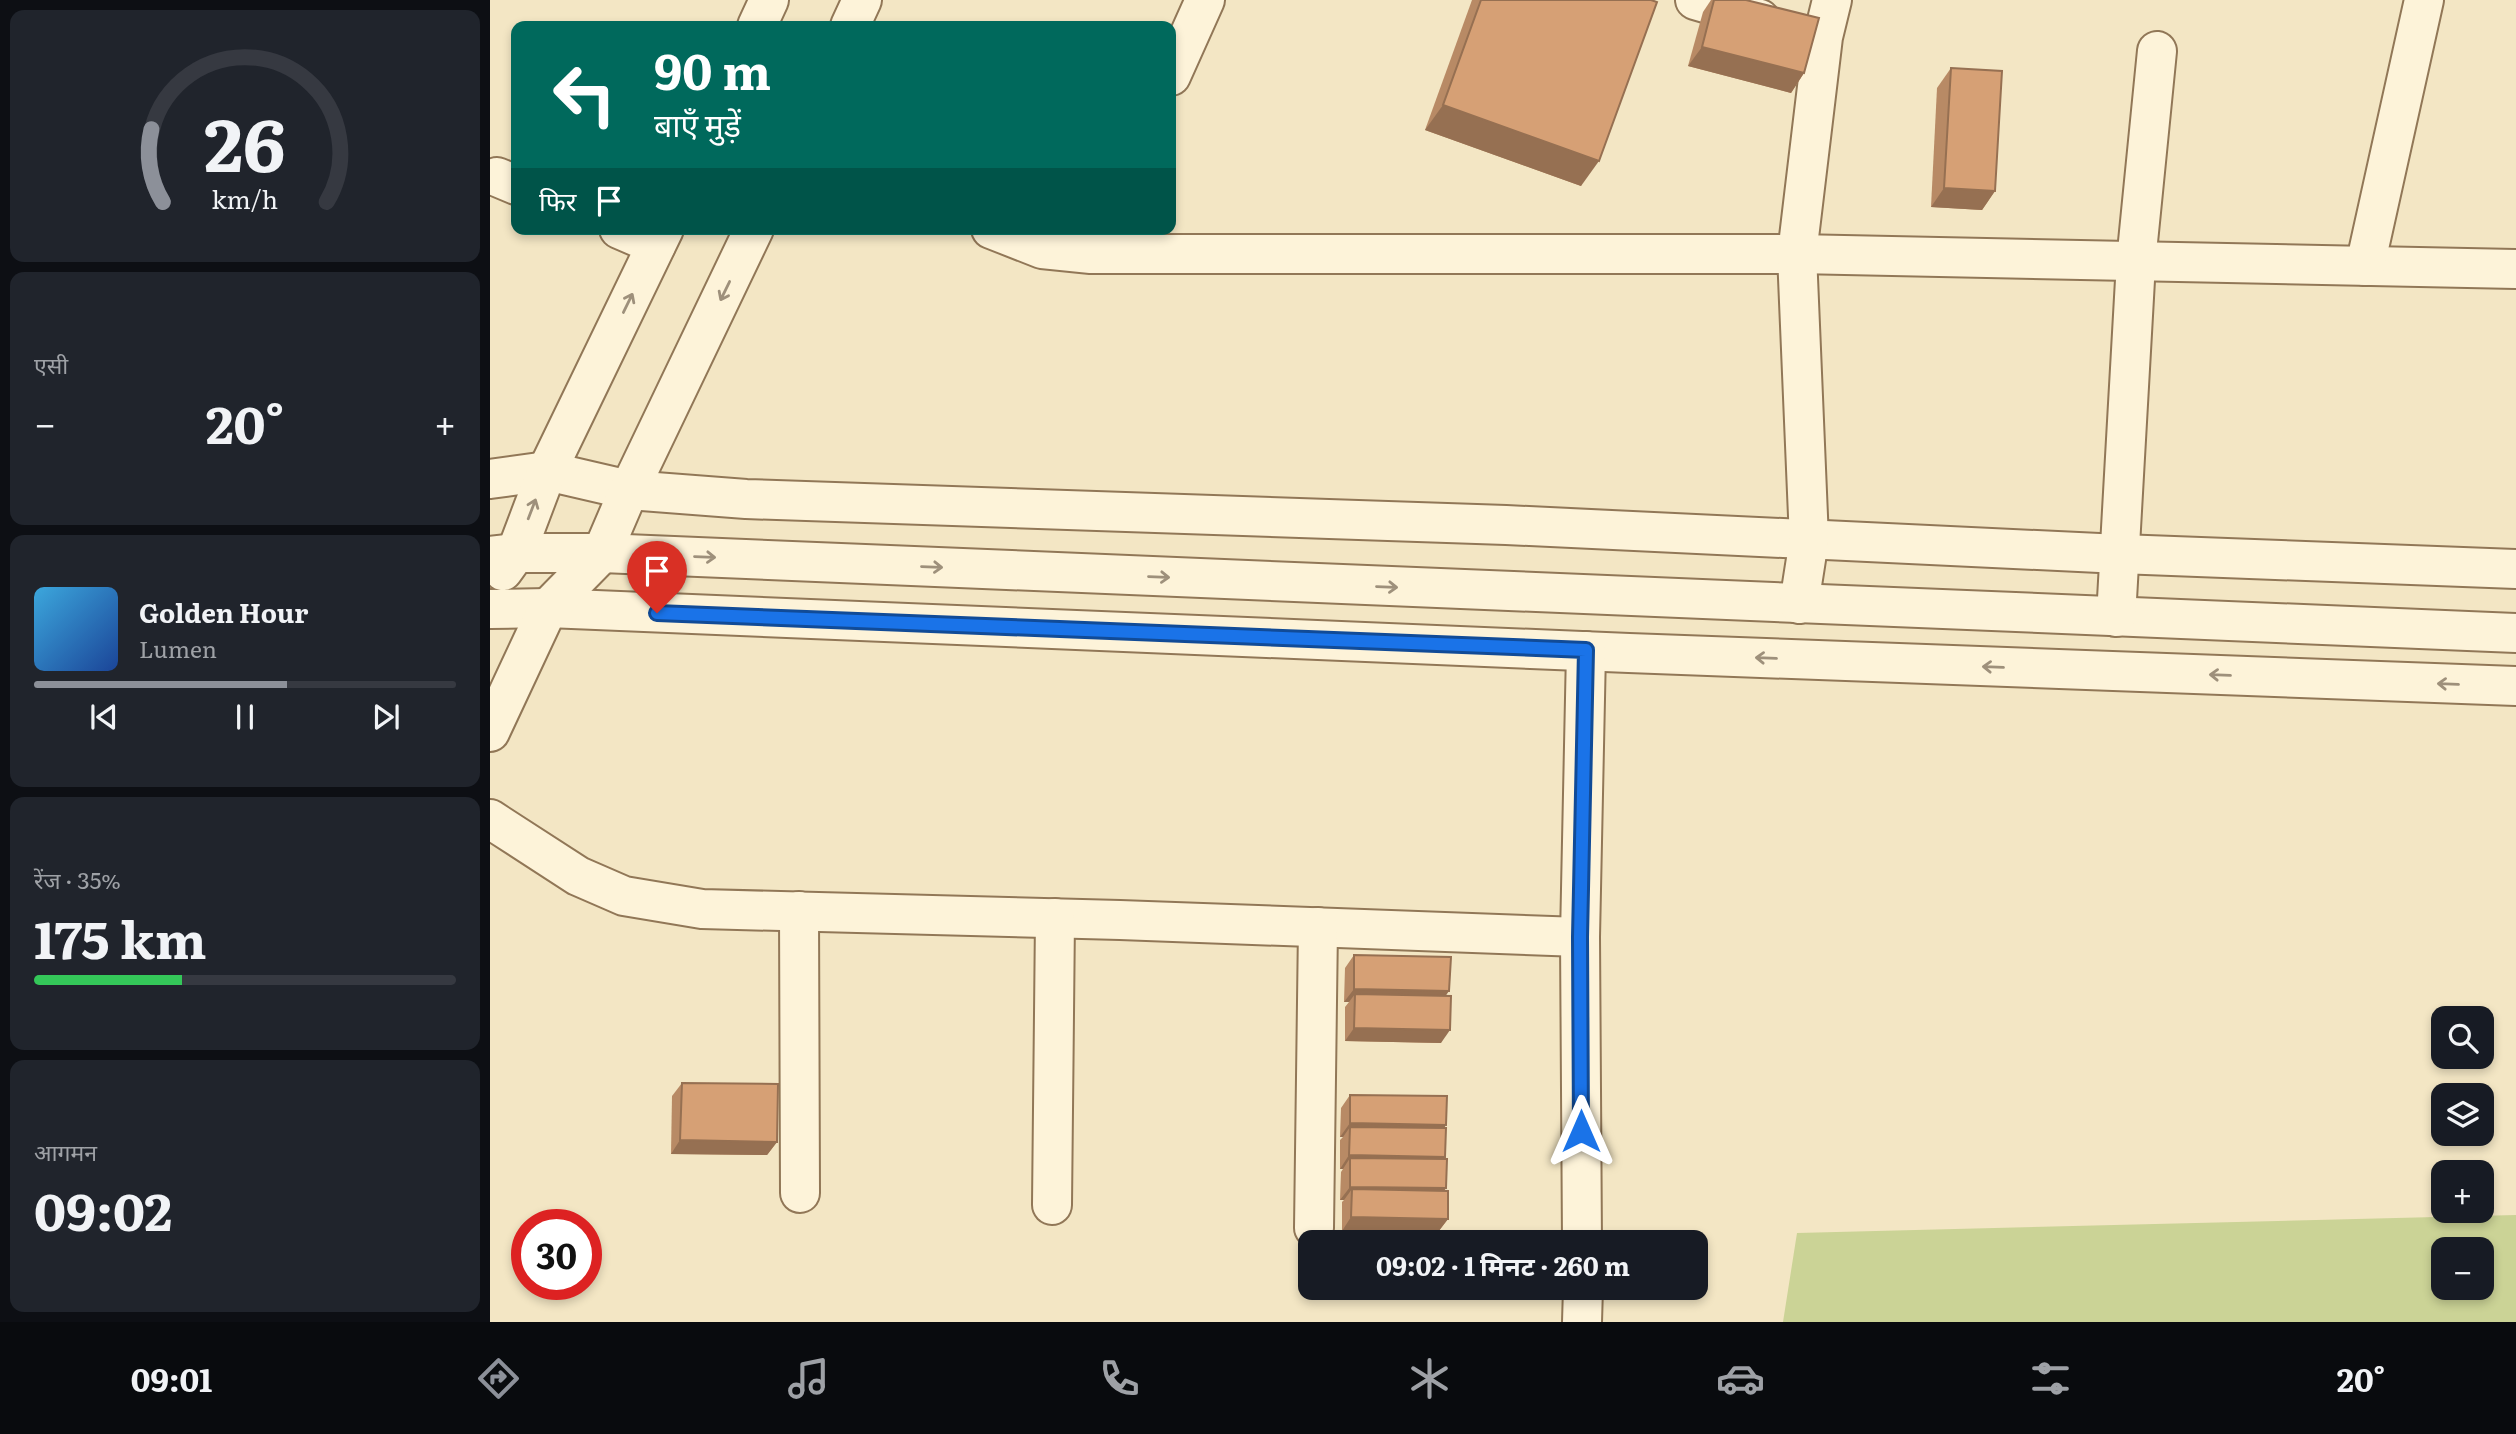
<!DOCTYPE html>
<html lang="hi">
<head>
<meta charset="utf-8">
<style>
  body { margin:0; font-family:Literata,"Noto Sans Devanagari",serif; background:#20242c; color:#f1f3f6; height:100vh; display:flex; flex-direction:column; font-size:26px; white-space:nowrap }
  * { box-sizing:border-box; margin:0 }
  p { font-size:23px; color:#9ea1a6 }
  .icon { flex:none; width:38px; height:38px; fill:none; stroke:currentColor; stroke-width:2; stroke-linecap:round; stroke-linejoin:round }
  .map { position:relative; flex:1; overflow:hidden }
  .sheet { display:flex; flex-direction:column; gap:10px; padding:10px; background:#0d0f14; width:490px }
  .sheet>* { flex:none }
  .guide { position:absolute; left:21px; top:21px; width:665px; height:214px; border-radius:14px; box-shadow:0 4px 10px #0003; background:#00695c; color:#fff; overflow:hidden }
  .buttons { position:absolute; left:1941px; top:1006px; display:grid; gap:14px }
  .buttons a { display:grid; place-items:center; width:63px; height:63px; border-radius:14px; background:#171b24; box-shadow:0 4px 10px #0003; font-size:35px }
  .speed { position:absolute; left:21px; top:1209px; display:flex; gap:14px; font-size:35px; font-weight:700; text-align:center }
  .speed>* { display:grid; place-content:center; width:91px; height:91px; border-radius:50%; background:#171b24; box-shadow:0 4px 10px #0003; line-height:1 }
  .speed .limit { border:10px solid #d22; background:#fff; color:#111 }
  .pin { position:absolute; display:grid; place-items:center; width:60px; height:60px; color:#fff; margin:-72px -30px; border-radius:50% 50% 50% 0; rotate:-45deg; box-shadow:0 0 7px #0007 }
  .pin .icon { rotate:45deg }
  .me { position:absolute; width:77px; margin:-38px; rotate:0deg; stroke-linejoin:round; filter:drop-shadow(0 0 5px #0008) }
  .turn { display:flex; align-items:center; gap:24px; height:147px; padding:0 28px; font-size:32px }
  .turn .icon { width:91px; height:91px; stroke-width:2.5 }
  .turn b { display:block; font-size:49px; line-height:60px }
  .then { display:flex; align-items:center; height:66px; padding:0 28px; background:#0003; gap:14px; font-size:26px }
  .big { font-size:52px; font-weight:700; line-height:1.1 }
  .sheet .tile { flex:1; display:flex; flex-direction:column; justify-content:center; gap:10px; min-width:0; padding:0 24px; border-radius:14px; background:#20242c }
  .sheet .dial { align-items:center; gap:0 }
  .dial svg { height:182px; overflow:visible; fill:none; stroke:#363941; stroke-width:7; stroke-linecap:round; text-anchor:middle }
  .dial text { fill:#f1f3f6; stroke:none }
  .song { display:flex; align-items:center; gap:21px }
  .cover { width:84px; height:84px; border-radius:10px; background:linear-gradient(135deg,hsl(200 70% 55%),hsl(220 70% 35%)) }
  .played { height:7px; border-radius:4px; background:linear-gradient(90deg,#8c9099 60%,#363941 60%) }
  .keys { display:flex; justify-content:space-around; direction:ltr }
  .heat { display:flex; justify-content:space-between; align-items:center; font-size:38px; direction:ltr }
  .charge { height:10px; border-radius:5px; background:linear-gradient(90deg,#34c759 35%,#363941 0) }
  .trip { position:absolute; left:808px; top:1230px; width:410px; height:70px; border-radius:14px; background:#171b24; box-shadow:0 4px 10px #0003; font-weight:700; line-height:70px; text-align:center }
  .tab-bar { display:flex; height:112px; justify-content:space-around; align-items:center; background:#090b0e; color:#9ea1a6 }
  .tab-bar .icon { width:49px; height:49px }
  .tab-bar .current { color:#8c9099 }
  .tab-bar b { font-size:32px; color:#f1f3f6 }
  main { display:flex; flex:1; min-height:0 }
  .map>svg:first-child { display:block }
</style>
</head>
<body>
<main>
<section class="sheet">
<div class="tile dial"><svg viewBox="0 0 100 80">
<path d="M14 69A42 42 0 1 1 86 69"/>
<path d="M14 69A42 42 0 0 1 9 37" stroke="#8c9099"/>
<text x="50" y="56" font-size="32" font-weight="700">26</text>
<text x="50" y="72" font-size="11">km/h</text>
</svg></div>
<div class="tile"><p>एसी</p>
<div class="heat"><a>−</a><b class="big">20°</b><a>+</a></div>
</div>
<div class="tile">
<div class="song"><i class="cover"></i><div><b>Golden Hour</b><p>Lumen</p></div></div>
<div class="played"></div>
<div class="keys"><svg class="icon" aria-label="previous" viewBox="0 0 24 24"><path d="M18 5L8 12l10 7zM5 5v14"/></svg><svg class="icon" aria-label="pause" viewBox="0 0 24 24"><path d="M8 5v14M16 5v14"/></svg><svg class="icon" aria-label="next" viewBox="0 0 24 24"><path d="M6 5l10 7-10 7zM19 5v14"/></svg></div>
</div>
<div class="tile"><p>रेंज · 35%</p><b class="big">175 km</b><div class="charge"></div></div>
<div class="tile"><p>आगमन</p><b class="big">09:02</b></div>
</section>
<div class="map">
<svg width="2026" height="1322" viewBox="0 0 2026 1322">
  <rect width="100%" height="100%" fill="#f3e6c4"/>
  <path fill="#cbd396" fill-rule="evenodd" d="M2026,1215V1322H1293L1307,1233ZM1953,1250H1992V1288H1953Z"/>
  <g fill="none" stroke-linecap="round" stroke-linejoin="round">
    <g stroke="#917757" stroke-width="42">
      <g id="minor">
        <path d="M1205,0L1270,19"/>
        <path d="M267,26L279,0"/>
        <path d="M360,26L372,0"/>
        <path d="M681,76L715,0"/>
        <path d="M7,177L26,185"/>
        <path d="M129,229L166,245"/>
        <path d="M501,229L552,249L601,254H1307L2026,269"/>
        <path d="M1875,266L1934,0"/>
        <path d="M0,479L57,471L139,490L256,499L1016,525L1630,554L2026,569"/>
        <path d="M0,556L26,553H112L2026,633"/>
        <path d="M13,571L26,553L57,471L174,229"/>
        <path d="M1309,604L1319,540L1307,254L1333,37L1342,0"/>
        <path d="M0,609L58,608L1139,653L2026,686"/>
        <path d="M1626,617L1646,262L1667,51"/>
        <path d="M0,732L58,608L112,553L139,490L264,229"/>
        <path d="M0,819L88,876L134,896L212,909L630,920L1090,937"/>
        <path d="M309,911L310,1193"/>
        <path d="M562,1205L565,918"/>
        <path d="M824,1228L828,927"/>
        <path d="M1092,1242L1090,937L1096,651"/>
        <path d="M1092,1322L1093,1288"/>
      </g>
    </g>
    <use href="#minor" stroke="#fdf3d9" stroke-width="38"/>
  </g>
  <g fill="#b88a65">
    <path d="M982,0H1161L1091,186L935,130Z"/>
    <path d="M1221,0H1256L1314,73L1301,93L1198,66L1213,12Z"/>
    <path d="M1461,68L1505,191L1492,210L1441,207L1447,88Z"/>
    <path d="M864,955L956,996L951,1043L855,1041V1007L859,1002H854L855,968Z"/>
    <path d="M192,1083L287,1142L277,1155L181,1154L182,1096Z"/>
    <path d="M860,1095L956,1125L954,1128V1159L956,1188L954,1191L958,1219L948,1232L852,1231V1202L854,1200H850L851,1172L853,1169H850V1140L853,1137H850L851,1108Z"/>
  </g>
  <g fill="#967052">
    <path d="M1212,47L1314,73L1301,93L1198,66Z"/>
    <path d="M953,105L1109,161L1091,186L935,130Z"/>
    <path d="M1454,188L1505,191L1492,210L1441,207Z"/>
    <path d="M864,989L959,991L950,1004L865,994L859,1002H854Z"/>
    <path d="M864,1028L960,1030L951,1043L855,1041Z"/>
    <path d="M860,1123L956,1125L947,1138L860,1127L853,1137H850Z"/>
    <path d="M190,1140L287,1142L277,1155L181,1154Z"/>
    <path d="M859,1155L955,1157L946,1170L860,1158L853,1169H850Z"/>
    <path d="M860,1187L956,1188L947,1201L862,1189L854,1200H850Z"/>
    <path d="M861,1217L958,1219L948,1232L852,1231Z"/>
  </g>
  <g fill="#d6a075" stroke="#967052" stroke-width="2">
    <path d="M991,0H1161L1167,2L1109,161L953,105Z"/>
    <path d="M1224,0H1256L1329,18L1314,73L1212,47Z"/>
    <path d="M1461,68L1512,71L1505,191L1454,188Z"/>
    <path d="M864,955L961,957L959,991L864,989Z"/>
    <path d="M865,994L961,996L960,1030L864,1028Z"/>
    <path d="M192,1083L288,1084L287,1142L190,1140Z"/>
    <path d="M860,1095L957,1096L956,1125L860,1123Z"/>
    <path d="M860,1127L956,1128L955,1157L859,1155Z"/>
    <path d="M860,1158L957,1159L956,1188L860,1187Z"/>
    <path d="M862,1189L958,1191V1219L861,1217Z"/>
  </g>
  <defs><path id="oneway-shaft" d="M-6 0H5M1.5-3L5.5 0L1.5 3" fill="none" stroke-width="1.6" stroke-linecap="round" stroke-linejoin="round" transform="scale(1.75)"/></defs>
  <g stroke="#9e907b">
    <use href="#oneway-shaft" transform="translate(235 291) rotate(116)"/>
    <use href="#oneway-shaft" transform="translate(138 303) rotate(-64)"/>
    <use href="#oneway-shaft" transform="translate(42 509) rotate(-69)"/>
    <use href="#oneway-shaft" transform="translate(215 557) rotate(2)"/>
    <use href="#oneway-shaft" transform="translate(442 567) rotate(2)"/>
    <use href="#oneway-shaft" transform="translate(669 577) rotate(2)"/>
    <use href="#oneway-shaft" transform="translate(897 587) rotate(2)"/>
    <use href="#oneway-shaft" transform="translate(1276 658) rotate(-178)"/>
    <use href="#oneway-shaft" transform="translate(1503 667) rotate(-178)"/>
    <use href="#oneway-shaft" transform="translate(1730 675) rotate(-178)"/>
    <use href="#oneway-shaft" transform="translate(1958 684) rotate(-178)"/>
  </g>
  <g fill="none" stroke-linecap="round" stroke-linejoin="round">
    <g stroke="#114b97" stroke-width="18">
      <path id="route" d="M167,613L1096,650L1090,937L1091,1131"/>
    </g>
    <use href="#route" stroke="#1a73e8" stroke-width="12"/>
  </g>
</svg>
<div class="buttons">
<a><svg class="icon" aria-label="search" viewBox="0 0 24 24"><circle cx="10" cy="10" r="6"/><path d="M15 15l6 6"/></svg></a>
<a><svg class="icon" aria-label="layers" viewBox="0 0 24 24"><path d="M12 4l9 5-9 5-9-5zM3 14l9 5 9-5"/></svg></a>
<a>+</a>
<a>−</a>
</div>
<div class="speed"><div class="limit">30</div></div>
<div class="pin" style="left:167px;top:613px;background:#d93025"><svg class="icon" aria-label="arrive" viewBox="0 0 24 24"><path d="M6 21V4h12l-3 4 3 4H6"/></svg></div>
<svg class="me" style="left:1091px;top:1131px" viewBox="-20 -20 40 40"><path d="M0-17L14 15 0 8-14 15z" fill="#1a73e8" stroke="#fff" stroke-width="4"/></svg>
<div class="trip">09:02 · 1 मिनट · 260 m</div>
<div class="guide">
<div class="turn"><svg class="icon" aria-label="left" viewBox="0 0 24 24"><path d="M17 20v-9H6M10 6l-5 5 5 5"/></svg><div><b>90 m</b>बाएँ मुड़ें</div></div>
<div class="then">फिर<svg class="icon" aria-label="arrive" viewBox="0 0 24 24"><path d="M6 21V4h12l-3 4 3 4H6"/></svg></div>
</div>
</div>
</main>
<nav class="tab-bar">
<b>09:01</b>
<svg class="icon current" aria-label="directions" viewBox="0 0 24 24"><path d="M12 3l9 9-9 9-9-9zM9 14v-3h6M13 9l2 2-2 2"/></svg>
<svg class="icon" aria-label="music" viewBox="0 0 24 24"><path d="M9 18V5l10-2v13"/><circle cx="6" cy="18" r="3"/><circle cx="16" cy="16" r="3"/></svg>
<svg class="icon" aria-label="phone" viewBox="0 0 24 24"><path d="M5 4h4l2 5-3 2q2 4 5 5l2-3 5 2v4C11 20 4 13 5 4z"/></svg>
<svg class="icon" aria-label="climate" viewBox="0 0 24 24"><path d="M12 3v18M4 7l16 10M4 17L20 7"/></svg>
<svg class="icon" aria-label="car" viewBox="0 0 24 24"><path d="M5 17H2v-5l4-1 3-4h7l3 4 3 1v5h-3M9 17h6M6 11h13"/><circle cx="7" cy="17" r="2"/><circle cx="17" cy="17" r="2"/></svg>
<svg class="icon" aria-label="filters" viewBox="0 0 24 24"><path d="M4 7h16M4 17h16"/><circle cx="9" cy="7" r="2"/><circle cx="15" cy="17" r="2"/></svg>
<b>20°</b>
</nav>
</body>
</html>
